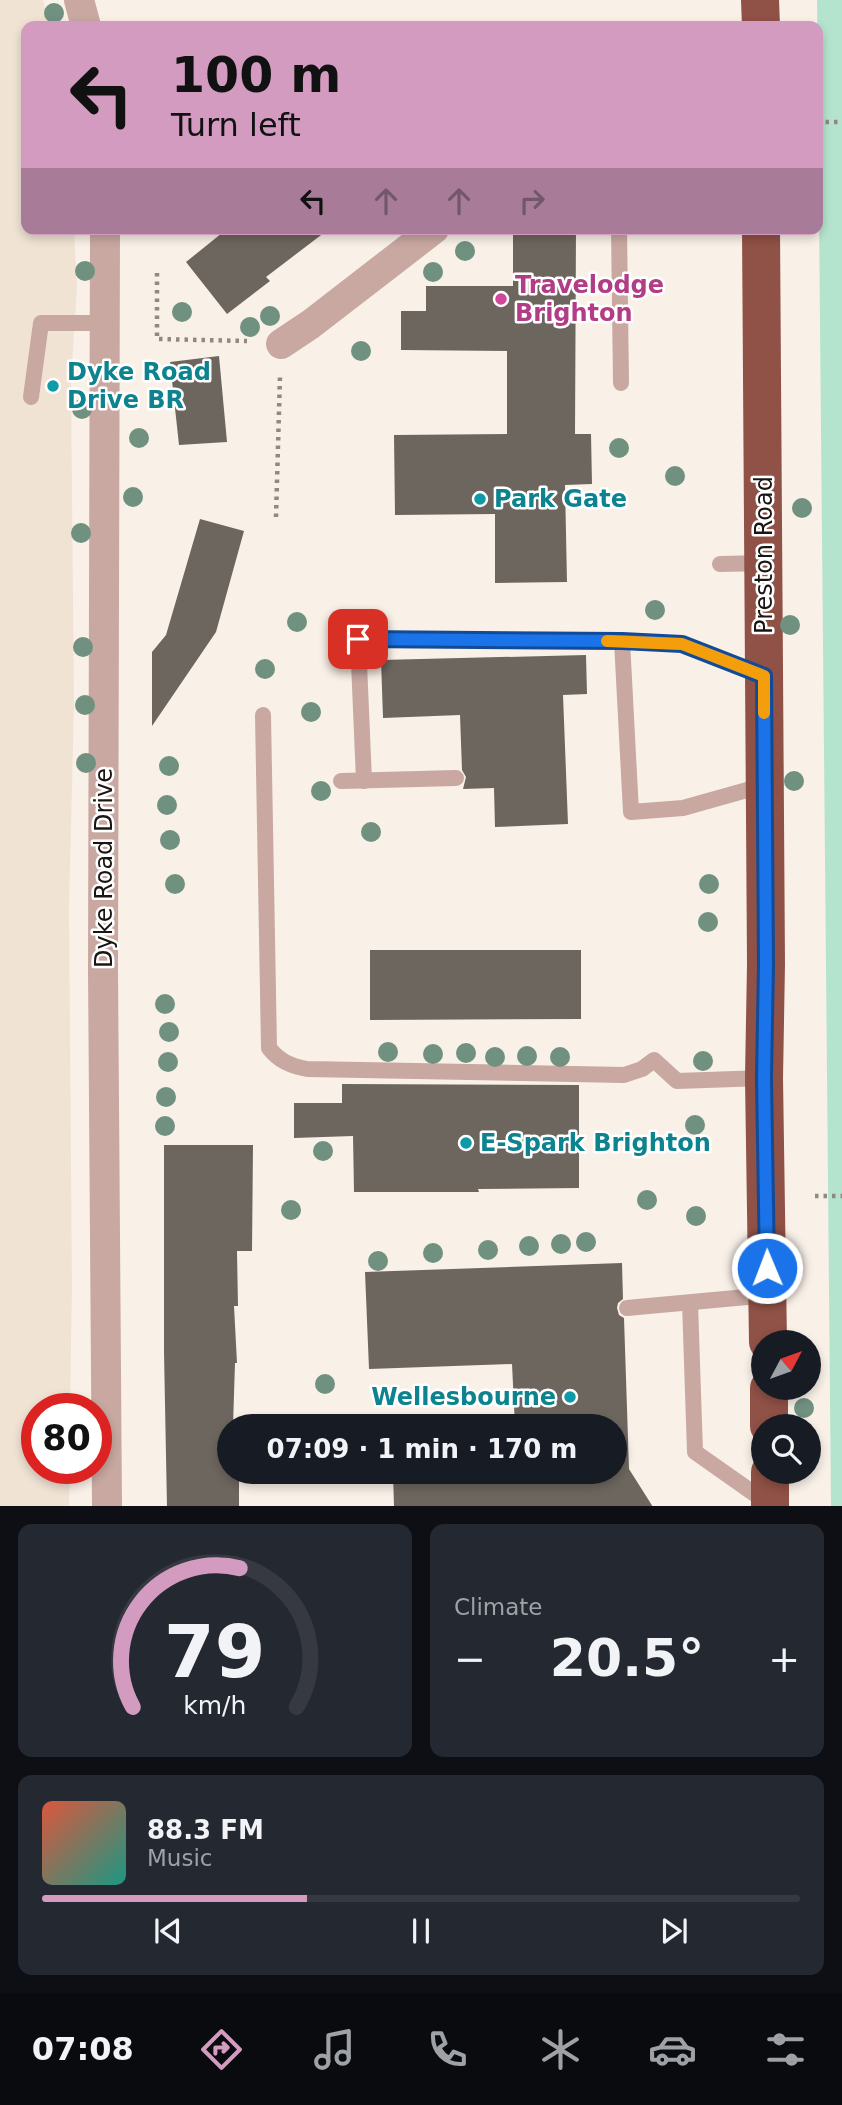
<!DOCTYPE html>
<html lang="en">
<head>
<meta charset="utf-8">
<style>
  body { margin:0; font-family:"DejaVu Sans",sans-serif; background:#242831; color:#f1f3f6; height:100vh; display:flex; flex-direction:column; font-size:26px; white-space:nowrap }
  * { box-sizing:border-box; margin:0 }
  p { font-size:23px; color:#9ea1a6 }
  .icon { flex:none; width:38px; height:38px; fill:none; stroke:currentColor; stroke-width:2; stroke-linecap:round; stroke-linejoin:round }
  .map { position:relative; height:1506px; overflow:hidden }
  .side { display:flex; flex-direction:column; gap:18px; padding:18px; background:#0d0f14; flex:1 }
  .side>* { flex:none }
  .banner { position:absolute; left:21px; top:21px; width:802px; height:214px; border-radius:14px; box-shadow:0 4px 10px #0003; background:#d39bc0; color:#111; overflow:hidden }
  .needle { width:46px; rotate:49deg }
  .tools { position:absolute; left:751px; top:1330px; display:grid; gap:14px }
  .tools a { display:grid; place-items:center; width:70px; height:70px; border-radius:50%; background:#171b24; box-shadow:0 4px 10px #0003; font-size:35px }
  .speed { position:absolute; left:21px; top:1393px; display:flex; gap:14px; font-size:35px; font-weight:700; text-align:center }
  .speed>* { display:grid; place-content:center; width:91px; height:91px; border-radius:50%; background:#171b24; box-shadow:0 4px 10px #0003; line-height:1 }
  .speed .limit { border:10px solid #d22; background:#fff; color:#111 }
  .pin { position:absolute; display:grid; place-items:center; width:60px; height:60px; color:#fff; margin:-30px; border-radius:14px; box-shadow:0 4px 10px #0006 }
  .me { position:absolute; width:77px; margin:-38px; rotate:359deg; stroke-linejoin:round; filter:drop-shadow(0 0 5px #0008) }
  .turn { display:flex; align-items:center; gap:24px; height:147px; padding:0 35px; font-size:32px }
  .turn .icon { width:91px; height:91px; stroke-width:2.5 }
  .turn b { display:block; font-size:49px; line-height:60px }
  .lanes { display:flex; align-items:center; height:66px; padding:0 35px; background:#0003; justify-content:center; gap:35px; direction:ltr }
  .lanes .off { opacity:.35 }
  .big { font-size:52px; font-weight:700; line-height:1.1 }
  .side .card { flex:1; display:flex; flex-direction:column; justify-content:center; gap:10px; min-width:0; padding:0 24px; border-radius:14px; background:#242831 }
  .side .dial { align-items:center; gap:0 }
  .dial svg { height:182px; overflow:visible; fill:none; stroke:#363941; stroke-width:7; stroke-linecap:round; text-anchor:middle }
  .dial text { fill:#f1f3f6; stroke:none }
  .song { display:flex; align-items:center; gap:21px }
  .cover { width:84px; height:84px; border-radius:10px; background:linear-gradient(135deg,hsl(10 70% 55%),hsl(170 70% 35%)) }
  .played { height:7px; border-radius:4px; background:linear-gradient(90deg,#d39bc0 35%,#363941 35%) }
  .keys { display:flex; justify-content:space-around; direction:ltr }
  .heat { display:flex; justify-content:space-between; align-items:center; font-size:38px; direction:ltr }
  .side .tiles { flex:1; display:grid; gap:18px; grid-template-columns:1fr 1fr }
  .card:last-child { grid-column:span 2 }
  .trip { position:absolute; left:217px; top:1414px; width:410px; height:70px; border-radius:35px; background:#171b24; box-shadow:0 4px 10px #0003; font-weight:700; line-height:70px; text-align:center }
  .tab-bar { display:flex; height:112px; justify-content:space-around; align-items:center; background:#090b0e; color:#9ea1a6 }
  .tab-bar .icon { width:49px; height:49px }
  .tab-bar .selected { color:#d39bc0 }
  .tab-bar b { font-size:32px; color:#f1f3f6 }
  .map>svg:first-child { display:block }
</style>
</head>
<body>
<div class="map">
<svg width="842" height="1507" viewBox="0 0 842 1507">
  <rect width="100%" height="100%" fill="#f9f1e8"/>
  <path fill="#f0e3d4" d="M0,0H43L50,26H26V229H74L77,286L71,381L74,706L69,908L72,1285L70,1409H37V1468H70L69,1506L0,1507Z"/>
  <path fill="#b5e4ce" d="M817,0H842V1507L831,1506Z"/>
  <g fill="#6d665f">
    <path d="M227,229H329L266,277L270,281L227,314L186,262Z"/>
    <path d="M513,229H576L575,434H591L592,484L565,485L567,582L495,583V514L395,515L394,435L507,434V351L401,350V311H426V286H513Z"/>
    <path d="M219,356L227,442L179,445L170,362Z"/>
    <path d="M200,519L244,531L216,632L152,726V652L166,635Z"/>
    <path d="M586,655L587,694L563,695L568,824L495,827L494,788L463,789L466,777L462,770L460,715L383,718L381,660Z"/>
    <path d="M370,950H581V1019L370,1020Z"/>
    <path d="M342,1084L579,1085V1188L478,1189L479,1192H354L353,1136L294,1138V1103H342Z"/>
    <path d="M164,1145H253L252,1251H237L238,1306H234L237,1363H235L233,1426H229V1472H233V1474H239V1507H167L164,1352Z"/>
    <path d="M622,1263L623,1299L618,1303L617,1308L619,1315L624,1318L629,1469L653,1507H394L393,1472H614V1426H515L512,1364L369,1369L365,1272Z"/>
  </g>
  <g fill="none" stroke-linecap="round" stroke-linejoin="round">
    <g stroke="#8e8982" stroke-width="4.5" stroke-dasharray="3.5 5" stroke-linecap="butt">
      <path d="M817,122H842"/>
      <path d="M157,273V339L247,341"/>
      <path d="M276,517L280,376"/>
      <path d="M815,1196H842"/>
    </g>
    <g stroke="#c8a8a1" stroke-width="16">
      <path d="M619,229L621,383"/>
      <path d="M31,397L41,323H105"/>
      <path d="M720,564L765,563"/>
      <path d="M764,675L682,644L622,641L631,812L683,808L765,785"/>
      <path d="M263,715L269,1048C279,1061 291,1066 307,1069L624,1075L642,1069L654,1060L677,1081L764,1078"/>
      <path d="M341,781L456,778"/>
      <path d="M364,781L358,639L622,641"/>
      <path d="M690,1303L695,1452L766,1502"/>
      <path d="M627,1308L768,1295"/>
    </g>
    <g stroke="#c8a8a1" stroke-width="30">
      <path d="M79,0L86,26"/>
      <path d="M105,229L103,968L107,1507"/>
      <path d="M281,344L311,324L434,229"/>
    </g>
    <g stroke="#905146" stroke-width="38">
      <path d="M760,0L761,26"/>
      <path d="M761,229L766,964L764,1078L768,1342"/>
      <path d="M769,1388V1426"/>
      <path d="M770,1472V1507"/>
    </g>
  </g>
  <g fill="#709080">
    <circle cx="54" cy="13" r="10"/>
    <circle cx="465" cy="251" r="10"/>
    <circle cx="85" cy="271" r="10"/>
    <circle cx="433" cy="272" r="10"/>
    <circle cx="182" cy="312" r="10"/>
    <circle cx="270" cy="316" r="10"/>
    <circle cx="250" cy="327" r="10"/>
    <circle cx="361" cy="351" r="10"/>
    <circle cx="82" cy="409" r="10"/>
    <circle cx="139" cy="438" r="10"/>
    <circle cx="619" cy="448" r="10"/>
    <circle cx="675" cy="476" r="10"/>
    <circle cx="133" cy="497" r="10"/>
    <circle cx="802" cy="508" r="10"/>
    <circle cx="81" cy="533" r="10"/>
    <circle cx="655" cy="610" r="10"/>
    <circle cx="297" cy="622" r="10"/>
    <circle cx="790" cy="625" r="10"/>
    <circle cx="83" cy="647" r="10"/>
    <circle cx="265" cy="669" r="10"/>
    <circle cx="85" cy="705" r="10"/>
    <circle cx="311" cy="712" r="10"/>
    <circle cx="86" cy="763" r="10"/>
    <circle cx="169" cy="766" r="10"/>
    <circle cx="794" cy="781" r="10"/>
    <circle cx="321" cy="791" r="10"/>
    <circle cx="167" cy="805" r="10"/>
    <circle cx="371" cy="832" r="10"/>
    <circle cx="170" cy="840" r="10"/>
    <circle cx="175" cy="884" r="10"/>
    <circle cx="709" cy="884" r="10"/>
    <circle cx="708" cy="922" r="10"/>
    <circle cx="165" cy="1004" r="10"/>
    <circle cx="169" cy="1032" r="10"/>
    <circle cx="388" cy="1052" r="10"/>
    <circle cx="466" cy="1053" r="10"/>
    <circle cx="433" cy="1054" r="10"/>
    <circle cx="527" cy="1056" r="10"/>
    <circle cx="495" cy="1057" r="10"/>
    <circle cx="560" cy="1057" r="10"/>
    <circle cx="703" cy="1061" r="10"/>
    <circle cx="168" cy="1062" r="10"/>
    <circle cx="166" cy="1097" r="10"/>
    <circle cx="695" cy="1125" r="10"/>
    <circle cx="165" cy="1126" r="10"/>
    <circle cx="323" cy="1151" r="10"/>
    <circle cx="647" cy="1200" r="10"/>
    <circle cx="291" cy="1210" r="10"/>
    <circle cx="696" cy="1216" r="10"/>
    <circle cx="586" cy="1242" r="10"/>
    <circle cx="561" cy="1244" r="10"/>
    <circle cx="529" cy="1246" r="10"/>
    <circle cx="488" cy="1250" r="10"/>
    <circle cx="433" cy="1253" r="10"/>
    <circle cx="378" cy="1261" r="10"/>
    <circle cx="325" cy="1384" r="10"/>
    <circle cx="804" cy="1408" r="10"/>
  </g>
  <g fill="none" stroke-linecap="round" stroke-linejoin="round">
    <g stroke="#114b97" stroke-width="18">
      <path id="route" d="M358,639L622,641L682,644L764,676L766,964L764,1078L767,1268"/>
    </g>
    <use href="#route" stroke="#1a73e8" stroke-width="12"/>
    <path stroke="#f59e0b" stroke-width="12" d="M607,641L682,644L764,676V713"/>
  </g>
  <circle fill="#d1479c" stroke="#fff" stroke-width="2.5" cx="501" cy="299" r="7"/>
  <g fill="#0f9aa8" stroke="#fff" stroke-width="2.5">
    <circle cx="53" cy="386" r="7"/>
    <circle cx="480" cy="499" r="7"/>
    <circle cx="466" cy="1143" r="7"/>
    <circle cx="570" cy="1397" r="7"/>
  </g>
  <g text-anchor="middle" dominant-baseline="central" stroke-width="5" stroke-linejoin="round" paint-order="stroke">
    <g font-size="24" font-weight="bold" fill="#b23c85" stroke="#fff" text-anchor="start">
      <text x="515" y="285">Travelodge<tspan x="515" dy="28">Brighton</tspan></text>
    </g>
    <g font-size="24" font-weight="bold" fill="#0d838f" stroke="#fff" text-anchor="start">
      <text x="67" y="372">Dyke Road<tspan x="67" dy="28">Drive BR</tspan></text>
      <text x="494" y="499">Park Gate</text>
      <text x="480" y="1143">E-Spark Brighton</text>
      <text x="556" y="1397" text-anchor="end">Wellesbourne</text>
    </g>
    <g font-size="24" fill="#181512" stroke="#fff">
      <text transform="translate(764 555) rotate(-90)">Preston Road</text>
      <text transform="translate(104 868) rotate(-90)">Dyke Road Drive</text>
    </g>
  </g>
</svg>
<div class="tools">
<a><svg class="needle" viewBox="-14 -14 28 28"><path d="M0-13l5 13h-10z" fill="#e53935"/><path d="M0 13l5-13h-10z" fill="#9ea1a6"/></svg></a>
<a><svg class="icon" aria-label="search" viewBox="0 0 24 24"><circle cx="10" cy="10" r="6"/><path d="M15 15l6 6"/></svg></a>
</div>
<div class="speed"><div class="limit">80</div></div>
<div class="pin" style="left:358px;top:639px;background:#d93025"><svg class="icon" aria-label="arrive" viewBox="0 0 24 24"><path d="M6 21V4h12l-3 4 3 4H6"/></svg></div>
<svg class="me" style="left:767px;top:1268px" viewBox="-20 -20 40 40"><circle r="17" fill="#1a73e8" stroke="#fff" stroke-width="3"/><path d="M0-11L8 9 0 5-8 9z" fill="#fff"/></svg>
<div class="trip">07:09 · 1 min · 170 m</div>
<div class="banner">
<div class="turn"><svg class="icon" aria-label="left" viewBox="0 0 24 24"><path d="M17 20v-9H6M10 6l-5 5 5 5"/></svg><div><b>100 m</b>Turn left</div></div>
<div class="lanes"><svg class="icon" aria-label="left" viewBox="0 0 24 24"><path d="M17 20v-9H6M10 6l-5 5 5 5"/></svg><svg class="icon off" aria-label="ahead" viewBox="0 0 24 24"><path d="M12 20V5M6 11l6-6 6 6"/></svg><svg class="icon off" aria-label="ahead" viewBox="0 0 24 24"><path d="M12 20V5M6 11l6-6 6 6"/></svg><svg class="icon off" aria-label="right" viewBox="0 0 24 24"><path d="M7 20v-9h11M14 6l5 5-5 5"/></svg></div>
</div>
</div>
<section class="side">
<div class="tiles">
<div class="card dial"><svg viewBox="0 0 100 80">
<path d="M14 69A42 42 0 1 1 86 69"/>
<path d="M14 69A42 42 0 0 1 61 8" stroke="#d39bc0"/>
<text x="50" y="56" font-size="32" font-weight="700">79</text>
<text x="50" y="72" font-size="11">km/h</text>
</svg></div>
<div class="card"><p>Climate</p>
<div class="heat"><a>−</a><b class="big">20.5°</b><a>+</a></div>
</div>
<div class="card">
<div class="song"><i class="cover"></i><div><b>88.3 FM</b><p>Music</p></div></div>
<div class="played"></div>
<div class="keys"><svg class="icon" aria-label="previous" viewBox="0 0 24 24"><path d="M18 5L8 12l10 7zM5 5v14"/></svg><svg class="icon" aria-label="pause" viewBox="0 0 24 24"><path d="M8 5v14M16 5v14"/></svg><svg class="icon" aria-label="next" viewBox="0 0 24 24"><path d="M6 5l10 7-10 7zM19 5v14"/></svg></div>
</div>
</div>
</section>
<nav class="tab-bar">
<b>07:08</b>
<svg class="icon selected" aria-label="directions" viewBox="0 0 24 24"><path d="M12 3l9 9-9 9-9-9zM9 14v-3h6M13 9l2 2-2 2"/></svg>
<svg class="icon" aria-label="music" viewBox="0 0 24 24"><path d="M9 18V5l10-2v13"/><circle cx="6" cy="18" r="3"/><circle cx="16" cy="16" r="3"/></svg>
<svg class="icon" aria-label="phone" viewBox="0 0 24 24"><path d="M5 4h4l2 5-3 2q2 4 5 5l2-3 5 2v4C11 20 4 13 5 4z"/></svg>
<svg class="icon" aria-label="climate" viewBox="0 0 24 24"><path d="M12 3v18M4 7l16 10M4 17L20 7"/></svg>
<svg class="icon" aria-label="car" viewBox="0 0 24 24"><path d="M5 17H2v-5l4-1 3-4h7l3 4 3 1v5h-3M9 17h6M6 11h13"/><circle cx="7" cy="17" r="2"/><circle cx="17" cy="17" r="2"/></svg>
<svg class="icon" aria-label="filters" viewBox="0 0 24 24"><path d="M4 7h16M4 17h16"/><circle cx="9" cy="7" r="2"/><circle cx="15" cy="17" r="2"/></svg>
</nav>
</body>
</html>
